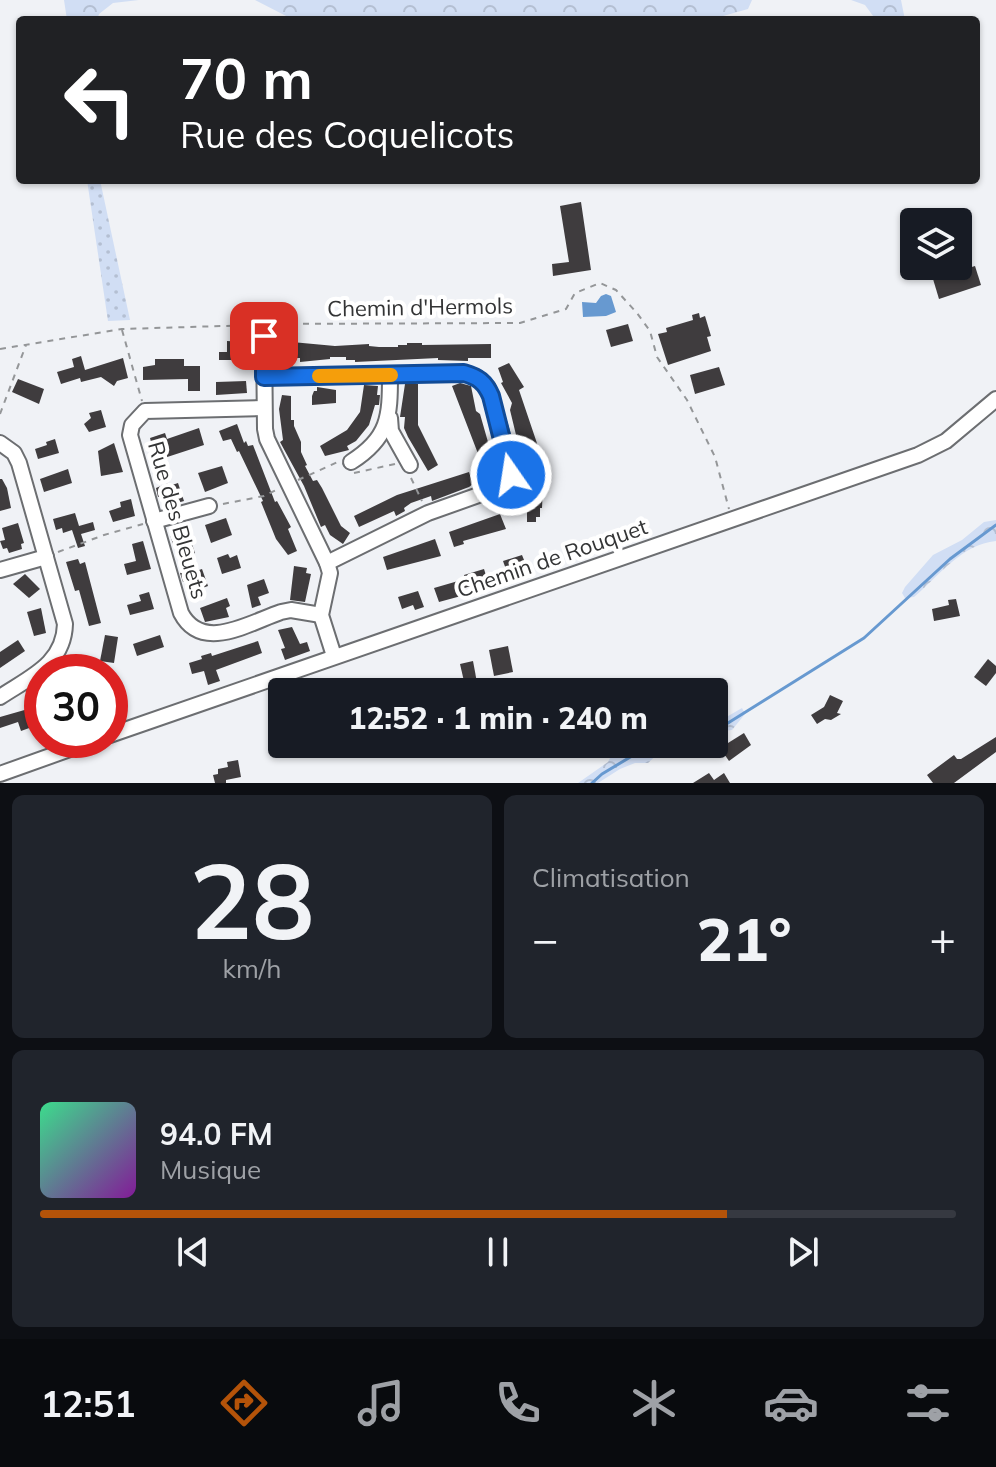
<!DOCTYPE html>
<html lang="fr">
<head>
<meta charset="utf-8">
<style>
  body { margin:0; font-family:Mulish,sans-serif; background:#20242c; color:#f1f3f6; height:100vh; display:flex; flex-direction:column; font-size:30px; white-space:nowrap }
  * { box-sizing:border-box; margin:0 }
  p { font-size:26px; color:#9ea1a6 }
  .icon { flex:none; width:44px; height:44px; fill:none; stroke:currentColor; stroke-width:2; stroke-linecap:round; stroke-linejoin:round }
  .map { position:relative; height:783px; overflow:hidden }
  .sheet { display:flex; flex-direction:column; gap:12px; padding:12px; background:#0d0f14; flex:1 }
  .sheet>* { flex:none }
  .top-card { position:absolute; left:16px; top:16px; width:964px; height:168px; border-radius:8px; box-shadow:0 2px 6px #0004; background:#202124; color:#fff; overflow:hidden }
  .controls { position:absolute; left:900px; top:208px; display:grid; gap:16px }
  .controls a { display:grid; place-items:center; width:72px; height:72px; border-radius:8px; background:#171b24; box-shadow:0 2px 6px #0004; font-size:40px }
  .speed { position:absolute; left:24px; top:654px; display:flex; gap:16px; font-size:40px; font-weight:700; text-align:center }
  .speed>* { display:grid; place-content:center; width:104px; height:104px; border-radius:50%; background:#171b24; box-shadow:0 2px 6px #0004; line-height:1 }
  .speed .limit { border:12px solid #d22; background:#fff; color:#111 }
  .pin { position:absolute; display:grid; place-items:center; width:68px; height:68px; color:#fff; margin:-34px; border-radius:16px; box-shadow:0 4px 12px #0006 }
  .me { position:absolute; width:88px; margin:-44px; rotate:347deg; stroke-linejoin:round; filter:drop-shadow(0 0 6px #0008) }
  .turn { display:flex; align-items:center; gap:28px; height:168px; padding:0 32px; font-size:36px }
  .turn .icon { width:104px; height:104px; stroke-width:2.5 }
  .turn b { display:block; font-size:56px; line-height:68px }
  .big { font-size:60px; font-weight:800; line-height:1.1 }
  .sheet .widget { flex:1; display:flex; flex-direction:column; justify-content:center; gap:12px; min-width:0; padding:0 28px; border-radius:12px; background:#20242c }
  .sheet .dial { align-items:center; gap:0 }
  .dial b { font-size:104px; line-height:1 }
  .song { display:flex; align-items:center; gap:24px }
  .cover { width:96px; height:96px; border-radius:12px; background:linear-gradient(135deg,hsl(150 70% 55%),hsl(290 70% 35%)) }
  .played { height:8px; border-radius:4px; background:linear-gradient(90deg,#b45309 75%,#363941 75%) }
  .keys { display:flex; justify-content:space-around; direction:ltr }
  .heat { display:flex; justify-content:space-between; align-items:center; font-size:44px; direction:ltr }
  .sheet .tiles { flex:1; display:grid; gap:12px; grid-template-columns:1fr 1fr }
  .widget:last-child { grid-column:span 2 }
  .trip { position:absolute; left:268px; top:678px; width:460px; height:80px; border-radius:8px; background:#171b24; box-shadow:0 2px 6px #0004; font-weight:800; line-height:80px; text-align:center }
  .menu { display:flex; height:128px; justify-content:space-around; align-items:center; background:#090b0e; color:#9ea1a6 }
  .menu .icon { width:56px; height:56px }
  .menu .active { color:#b45309 }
  .menu b { font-size:36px; color:#f1f3f6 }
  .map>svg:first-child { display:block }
</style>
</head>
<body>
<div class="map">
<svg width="996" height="783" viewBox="0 0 996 783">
  <defs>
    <pattern id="grass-dots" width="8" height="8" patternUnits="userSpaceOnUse" patternTransform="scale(2)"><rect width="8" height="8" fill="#d1def4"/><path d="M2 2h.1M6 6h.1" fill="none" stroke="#b4bfd2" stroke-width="1.8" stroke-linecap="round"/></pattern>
    <pattern id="forest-crowns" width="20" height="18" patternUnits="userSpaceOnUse" patternTransform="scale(2)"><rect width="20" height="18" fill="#d1def4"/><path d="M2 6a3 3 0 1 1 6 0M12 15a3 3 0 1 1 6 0" fill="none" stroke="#b4bfd2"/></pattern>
  </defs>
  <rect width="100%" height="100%" fill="#f0f2f6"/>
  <path fill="url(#grass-dots)" d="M87,180H100L130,320L108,321Z"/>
  <g fill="url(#forest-crowns)">
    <path d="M64,0H139L113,3L99,14L97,20H67Z"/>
    <path d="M255,0H752L748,9L709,20H552L526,16L502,20L290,18Z"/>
    <path d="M851,0H901L905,20H876L865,5Z"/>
    <path d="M996,520V541C962,544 939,576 914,597L905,598L902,593L905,587L933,555L962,540L984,522Z"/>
    <path d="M742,708L745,714L732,730L714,732V719H723Z"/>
    <path d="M617,744H676L664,748L648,763H635L620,769L598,783H578L608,762Z"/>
  </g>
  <path fill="#6799d0" d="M606,294L611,296L616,312L606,316L583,317L582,302L596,303L601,296Z"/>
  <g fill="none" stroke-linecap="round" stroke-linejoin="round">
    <g stroke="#6799d0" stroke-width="3">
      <path d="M714,726L728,723L864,638L950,559L996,525"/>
      <path d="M592,783L602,774L652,744"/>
    </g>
  </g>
  <g fill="#3f3c3e">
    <path d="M581,202L591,270L553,276L552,264L569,262L560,206Z"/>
    <path d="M975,266L981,285L939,299L933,279Z"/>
    <path d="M699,313L700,318L705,316L711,336L707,337L711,351L668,365L658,334L667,332L666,328L693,320L692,315Z"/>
    <path d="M628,324L633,341L611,347L606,330Z"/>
    <path d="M227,341L245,342L243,360H219V352H227Z"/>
    <path d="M281,341L335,346L369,344V346L379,347H398V345H407V343H422V345L491,344V358H468V361L438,360V358L355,362V360H346V357H330V359L300,362V358H289L276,349Z"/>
    <path d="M81,356L85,370L123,358L128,378L117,381L114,386L101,377L81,382L80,378L61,384L57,372L74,367L72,359Z"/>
    <path d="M155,359H184V366H200V391H188V379L143,380V367L155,365Z"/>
    <path d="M509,363L524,387L519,390L544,464L542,508H540V517H536V522H527V508L524,507V497L529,498L532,467L521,438L517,439L510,410L512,403L501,383L503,382L498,368Z"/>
    <path d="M719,367L725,385L695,394L690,375Z"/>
    <path d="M18,379L44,389L39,404L12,392Z"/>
    <path d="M246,381L247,393L216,395V382Z"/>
    <path d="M460,383L471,386L476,411L480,414L490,449L492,448L497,457L500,473L487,477L452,386Z"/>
    <path d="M405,384H418V425L438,465L428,471L408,437L404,428L405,417H400Z"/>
    <path d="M364,385L378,386L377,395H380L379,405H375L369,425L356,441L347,446L349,450L325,456L320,446L347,430L360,412Z"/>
    <path d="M317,387L336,390V403L312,405V396L314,391H317Z"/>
    <path d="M282,395L291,396V420H294V426L301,442V452L307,465L305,466L313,481L317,480L322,488L341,526L350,533L343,544L330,535L325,525L321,527L304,486L280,442L283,440L279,409Z"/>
    <path d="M101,410L106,427L89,432L84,424L91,418L89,413Z"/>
    <path d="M237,424L244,443L246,441L248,446L253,445L275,502L277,501L291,527L288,529L297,551L288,555L276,539L261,502L263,501L239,451L237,452L231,439L223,441L219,431Z"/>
    <path d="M199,428L204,445L158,460L155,457L150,438L165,433L167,439Z"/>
    <path d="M55,439L59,453L38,459L35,449L47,445L46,442Z"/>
    <path d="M114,443L123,472L101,476L98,451Z"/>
    <path d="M222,466L228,483L205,492L198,473Z"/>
    <path d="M68,469L72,483L44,492L40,479Z"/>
    <path d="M469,472L473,484L469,487L432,501L431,496L411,503L404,508L405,511L396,516L394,511L359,527L354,516L397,495Z"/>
    <path d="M0,479H2L7,488L11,508L0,511Z"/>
    <path d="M168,483L169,486L178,483L184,501L170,505L166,494L158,497L156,488Z"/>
    <path d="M131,499L135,516L113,522L109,511L121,507L120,502Z"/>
    <path d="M75,513L79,526L93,522L95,530L81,534L85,546L78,548L72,530L63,533L62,528L56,530L53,519Z"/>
    <path d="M500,514L506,529L463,541L464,544L454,547L449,532Z"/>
    <path d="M226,518L232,535L211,543L205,525Z"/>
    <path d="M18,523L24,543L21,544L22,549L9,553L7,548L3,549L0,541L5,540L2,528Z"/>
    <path d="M187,529L195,553L183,557L176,544H173L170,535Z"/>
    <path d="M435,539L441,556L387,570L383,557Z"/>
    <path d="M143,541L151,569L127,575L124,564L136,561L132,544Z"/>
    <path d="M228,554L230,558L237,555L241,568L222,574L217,558Z"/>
    <path d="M522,555L528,570L508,575L503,561Z"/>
    <path d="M78,559L80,564L85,562L101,623L89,626L79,590L75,591L66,562Z"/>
    <path d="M294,566L307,568L306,573L311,574L305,602L290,600Z"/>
    <path d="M193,569V572L202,569L208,586L194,591L191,580L183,582L180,573Z"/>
    <path d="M484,569L489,585L481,588L479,583L459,590L461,596L439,602L434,588L465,579L464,575Z"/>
    <path d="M25,574L40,589L29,598L13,584Z"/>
    <path d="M264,579L269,593L258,597L261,605L252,608L247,585Z"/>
    <path d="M418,591L424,607L415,610L413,605L402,609L398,597Z"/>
    <path d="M149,592L154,609L130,615L127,605L141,601L139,595Z"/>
    <path d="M227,598L230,606L226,608L229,617L205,622L200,608Z"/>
    <path d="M956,599L960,616L934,621L932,609L949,605L948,600Z"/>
    <path d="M41,608L46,633L34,636L27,612Z"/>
    <path d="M292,627L300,644L307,642L310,651L285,660L281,649L285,648L278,630Z"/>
    <path d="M105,635L118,637L114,663L100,661Z"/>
    <path d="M160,635L164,647L137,656L133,644Z"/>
    <path d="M18,640L25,651L0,668V652Z"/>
    <path d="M258,641L262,653L216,670L220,681L208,685L204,671L192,674L189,663L202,659L201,656L211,653L212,656Z"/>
    <path d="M508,646L513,672L494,676L489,650Z"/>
    <path d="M988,659L996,666V673L986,686L974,677Z"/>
    <path d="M473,661L478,688L466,690L460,664Z"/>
    <path d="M830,695L843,701L837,713L841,714L831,720L825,719L817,724L811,715L824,707Z"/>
    <path d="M42,705V718L30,723L32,727L21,731L18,722L0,728V717Z"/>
    <path d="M744,733L751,745L729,761L720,748Z"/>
    <path d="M996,737V752L954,783H933L927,775L954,755L957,759H961Z"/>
    <path d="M452,744H474L476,752L454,756Z"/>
    <path d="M238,760L241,777L226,780V783H215L213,775L218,774V769L228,767L227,762Z"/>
    <path d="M709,773L714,780L724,773L730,783H693Z"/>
  </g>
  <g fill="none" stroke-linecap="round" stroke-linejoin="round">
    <g stroke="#6c6e71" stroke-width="18">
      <g id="minor">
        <path d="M264,336L265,429L267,439L327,563L330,573L321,615L334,656"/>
        <path d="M264,377L464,373L476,377L488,388L511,466C511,476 509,481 501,487L428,513L327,563"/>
        <path d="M264,408L145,411L132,425L130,435L181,613C202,653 249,623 281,612L291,610L321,615"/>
        <path d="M390,418L391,431L410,465"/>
        <path d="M0,443L14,453L19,463L65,624C64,664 30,677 0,697"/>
        <path d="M351,462C389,438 390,417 390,375"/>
        <path d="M154,521L209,506"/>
        <path d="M0,570L46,557"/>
        <path d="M110,735L918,455L946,441L996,399"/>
        <path d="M0,774L95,740"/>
      </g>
    </g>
    <g stroke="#949698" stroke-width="2" stroke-dasharray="6 6" stroke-linecap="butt">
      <path d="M267,324L520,323L566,309L575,293L600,283L616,290L637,313L650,331L657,357L687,400L715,457L729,509"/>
      <path d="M122,330L142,401"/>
      <path d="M0,349L122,329L257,325"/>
      <path d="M0,414L26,345"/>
      <path d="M354,473L395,464"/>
      <path d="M411,478L422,501"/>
      <path d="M298,480L340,461"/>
      <path d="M223,504L264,496L278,489"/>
      <path d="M58,552L104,535L143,524"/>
    </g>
    <use href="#minor" stroke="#fff" stroke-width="14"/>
  </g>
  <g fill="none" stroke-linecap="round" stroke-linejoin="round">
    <g stroke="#114b97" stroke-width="20">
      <path id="route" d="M264,336V377L464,373C478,377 485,382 491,396L511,475"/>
    </g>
    <use href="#route" stroke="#1a73e8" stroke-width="14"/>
    <path stroke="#f59e0b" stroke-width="14" d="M319,376L391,375"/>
  </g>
  <g text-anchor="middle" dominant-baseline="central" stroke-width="8" stroke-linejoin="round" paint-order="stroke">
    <g font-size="22" fill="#333435" stroke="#fff">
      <text transform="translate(420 307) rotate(-1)">Chemin d'Hermols</text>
      <text transform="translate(178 520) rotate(74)">Rue des Bleuets</text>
      <text transform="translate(552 558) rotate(-19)">Chemin de Rouquet</text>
    </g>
  </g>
</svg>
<div class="controls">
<a><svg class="icon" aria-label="layers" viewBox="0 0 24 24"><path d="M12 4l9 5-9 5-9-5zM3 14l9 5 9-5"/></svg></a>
</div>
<div class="speed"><div class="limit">30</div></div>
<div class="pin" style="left:264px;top:336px;background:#d93025"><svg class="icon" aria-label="arrive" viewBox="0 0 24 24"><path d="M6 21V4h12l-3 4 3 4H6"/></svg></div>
<svg class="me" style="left:511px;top:475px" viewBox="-20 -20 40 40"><circle r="17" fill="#1a73e8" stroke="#fff" stroke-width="3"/><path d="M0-11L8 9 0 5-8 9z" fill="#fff"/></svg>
<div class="trip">12:52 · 1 min · 240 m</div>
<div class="top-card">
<div class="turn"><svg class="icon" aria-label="left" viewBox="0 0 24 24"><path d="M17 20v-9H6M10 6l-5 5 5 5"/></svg><div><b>70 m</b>Rue des Coquelicots</div></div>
</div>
</div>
<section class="sheet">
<div class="tiles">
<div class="widget dial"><b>28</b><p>km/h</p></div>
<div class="widget"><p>Climatisation</p>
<div class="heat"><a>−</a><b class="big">21°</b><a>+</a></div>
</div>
<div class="widget">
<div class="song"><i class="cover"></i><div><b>94.0 FM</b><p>Musique</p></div></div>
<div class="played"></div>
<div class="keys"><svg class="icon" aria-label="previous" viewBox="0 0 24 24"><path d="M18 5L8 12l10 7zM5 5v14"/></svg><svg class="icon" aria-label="pause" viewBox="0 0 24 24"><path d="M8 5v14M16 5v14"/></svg><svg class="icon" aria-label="next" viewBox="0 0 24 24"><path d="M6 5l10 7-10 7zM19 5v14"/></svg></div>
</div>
</div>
</section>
<nav class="menu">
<b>12:51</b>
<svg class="icon active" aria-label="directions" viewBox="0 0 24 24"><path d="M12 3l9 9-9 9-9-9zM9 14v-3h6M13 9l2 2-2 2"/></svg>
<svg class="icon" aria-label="music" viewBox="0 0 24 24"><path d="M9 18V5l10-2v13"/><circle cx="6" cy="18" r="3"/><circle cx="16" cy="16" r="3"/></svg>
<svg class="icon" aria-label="phone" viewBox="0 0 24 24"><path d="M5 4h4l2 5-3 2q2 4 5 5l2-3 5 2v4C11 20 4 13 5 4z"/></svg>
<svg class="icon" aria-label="climate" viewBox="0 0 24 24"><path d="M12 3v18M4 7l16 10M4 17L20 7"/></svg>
<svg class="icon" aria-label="car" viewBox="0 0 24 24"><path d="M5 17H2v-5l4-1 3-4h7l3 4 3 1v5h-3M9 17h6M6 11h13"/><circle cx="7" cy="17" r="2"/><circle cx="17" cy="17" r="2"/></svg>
<svg class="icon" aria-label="filters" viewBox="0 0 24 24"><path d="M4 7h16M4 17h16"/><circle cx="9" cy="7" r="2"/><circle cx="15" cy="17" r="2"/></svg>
</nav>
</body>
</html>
